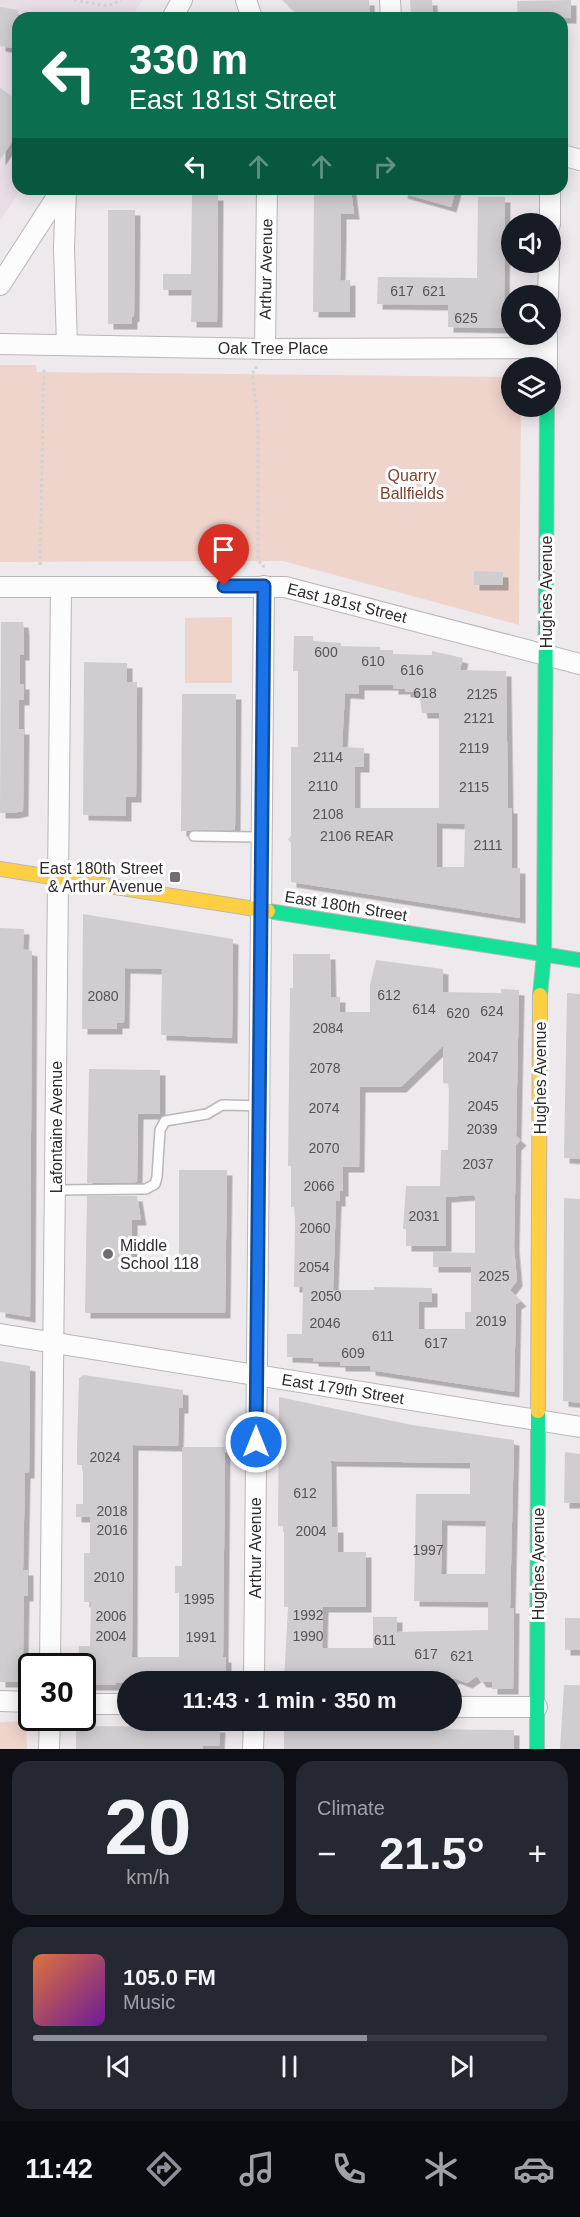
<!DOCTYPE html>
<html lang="en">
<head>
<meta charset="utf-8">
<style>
  body { margin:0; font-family:Arial,sans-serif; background:#242831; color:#f1f3f6; height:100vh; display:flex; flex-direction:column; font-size:22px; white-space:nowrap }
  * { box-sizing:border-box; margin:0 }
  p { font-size:20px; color:#9ea1a6 }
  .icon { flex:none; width:33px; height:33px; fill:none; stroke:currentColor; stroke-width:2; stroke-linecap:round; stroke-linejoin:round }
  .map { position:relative; height:1749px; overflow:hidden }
  .panel { display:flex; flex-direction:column; gap:12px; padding:12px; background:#0d0f14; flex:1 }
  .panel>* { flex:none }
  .top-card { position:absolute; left:12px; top:12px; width:556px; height:183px; border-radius:18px; box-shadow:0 3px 15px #0003; background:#0b6e4f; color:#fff; overflow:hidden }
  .buttons { position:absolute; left:501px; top:213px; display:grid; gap:12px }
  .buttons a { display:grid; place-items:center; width:60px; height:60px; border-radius:50%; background:#171b24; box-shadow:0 3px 15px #0003; font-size:30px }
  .speed { position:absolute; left:18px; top:1653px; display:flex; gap:12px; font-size:30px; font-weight:700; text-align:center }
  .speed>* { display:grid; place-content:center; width:78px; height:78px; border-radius:50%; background:#171b24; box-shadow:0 3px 15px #0003; line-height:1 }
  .speed .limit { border:3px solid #111; border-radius:9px; background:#fff; color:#111 }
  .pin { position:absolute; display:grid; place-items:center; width:51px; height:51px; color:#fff; margin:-62px -26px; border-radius:50% 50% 50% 0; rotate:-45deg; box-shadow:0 0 6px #0007 }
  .pin .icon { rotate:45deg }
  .me { position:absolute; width:66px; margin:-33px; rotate:0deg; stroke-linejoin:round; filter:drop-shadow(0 0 4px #0008) }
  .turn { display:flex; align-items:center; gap:21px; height:126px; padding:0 18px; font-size:27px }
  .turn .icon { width:78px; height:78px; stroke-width:2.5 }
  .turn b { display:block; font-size:42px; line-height:51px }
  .lanes { display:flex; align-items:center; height:57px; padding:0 18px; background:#0003; justify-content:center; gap:30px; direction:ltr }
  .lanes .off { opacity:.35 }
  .big { font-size:45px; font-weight:700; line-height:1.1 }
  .panel .widget { flex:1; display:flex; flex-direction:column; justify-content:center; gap:9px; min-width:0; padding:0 21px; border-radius:18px; background:#242831 }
  .panel .dial { align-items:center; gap:0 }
  .dial b { font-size:78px; line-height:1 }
  .song { display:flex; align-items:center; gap:18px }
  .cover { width:72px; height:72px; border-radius:9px; background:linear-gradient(135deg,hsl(20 70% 55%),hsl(280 70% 35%)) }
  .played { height:6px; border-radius:3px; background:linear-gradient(90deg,#8c9099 65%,#363941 65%) }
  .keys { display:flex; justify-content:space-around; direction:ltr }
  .heat { display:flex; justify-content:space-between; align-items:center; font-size:33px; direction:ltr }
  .panel .tiles { flex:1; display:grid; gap:12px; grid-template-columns:1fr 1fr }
  .widget:last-child { grid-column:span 2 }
  .trip { position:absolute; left:117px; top:1671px; width:345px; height:60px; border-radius:30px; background:#171b24; box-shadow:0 3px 15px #0003; font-weight:700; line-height:60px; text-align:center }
  .tabs { display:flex; height:96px; justify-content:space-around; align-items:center; background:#090b0e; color:#9ea1a6 }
  .tabs .icon { width:42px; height:42px }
  .tabs .selected { color:#8c9099 }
  .tabs b { font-size:27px; color:#f1f3f6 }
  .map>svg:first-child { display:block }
</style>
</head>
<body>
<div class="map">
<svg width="580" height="1749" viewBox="0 0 580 1749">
  <defs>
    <filter id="shadow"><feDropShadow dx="5.5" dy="5.5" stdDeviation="0" flood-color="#0004"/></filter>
  </defs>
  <rect width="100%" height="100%" fill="#eee9ed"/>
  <path fill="#e9dde6" d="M0,0H142L131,18H18V189H21L0,221Z"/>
  <g fill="#efd4cc">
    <path d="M0,365H36L37,372L511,377L512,406L521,407L519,625L283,561L0,562Z"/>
    <path d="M232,617V683H185V618Z"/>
    <path d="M26,1721L27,1749H0V1722Z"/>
  </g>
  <g fill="#d0cdd0" fill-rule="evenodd" filter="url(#shadow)">
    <path d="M282,0H369L370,18H302Z"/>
    <path d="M410,0H432L433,18H411Z"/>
    <path d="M571,0V18H518L517,1Z"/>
    <path d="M0,7L18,10V49L0,46Z"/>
    <path d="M0,88L18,100V133L0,160Z"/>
    <path d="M314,189H351L354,214H341V232L340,281L350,280V312H313Z"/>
    <path d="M403,189H456L451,207L402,193Z"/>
    <path d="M192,195H218L217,322H191L192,290H163V274H191Z"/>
    <path d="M478,197H505L504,309H512V328L448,327V305L377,304L378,277L477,278Z"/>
    <path d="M108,210H135L134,316L132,317V324H108Z"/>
    <path d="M474,571L503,572V585H474Z"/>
    <path d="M1,622H23L24,631V655H20V684H24V700H19V729H24L23,811L13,813H0Z"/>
    <path d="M294,636H313V641L341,643V646L380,647V650H393V654L432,655V651L463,658L460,670L506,671L508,808H512V868H520V918L291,882V843L288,839L291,836V747H298V671H293ZM359,685H393V689H405V692H419L422,713H439V808H355V767H364V748L342,747L345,693L359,694ZM437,823L465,824L464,867H437Z"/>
    <path d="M84,662L127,663V682H137L136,797H126V816L83,815Z"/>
    <path d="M182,694H236L235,830L181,831Z"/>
    <path d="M83,914L233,939L232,1038L161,1035L162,969L125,968L124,1023H117V1029H82Z"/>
    <path d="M0,928L24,929L23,949L32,951L30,1317L0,1312Z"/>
    <path d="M293,954H330L331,997H340V1012H370V985L376,960L443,969V992L501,993V989L519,990L516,1136L521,1140L516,1145L514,1246L517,1281L510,1290L521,1301L516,1304L514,1392L370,1370V1366H340V1362L313,1361V1358L287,1357V1334H302L303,1287H294L295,1220L294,1207H291V1166H288L290,988H293ZM443,1046V1083L449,1084L448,1150H441L440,1186H406L403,1229H406V1246H446V1197L473,1195L475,1197V1253L433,1252V1267H471V1312H465V1329H419V1302H432V1288L374,1287V1290H333L336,1201H340V1191H343V1167H359L360,1087H401Z"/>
    <path d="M567,993L580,994V1159L564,1158Z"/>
    <path d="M89,1069L160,1070V1114H138L137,1182L87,1183Z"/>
    <path d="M179,1170H227L225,1313H85L87,1196H137L141,1220H132V1266H179Z"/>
    <path d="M564,1198L580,1199V1403L563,1401Z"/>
    <path d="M0,1361L30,1366L29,1473H25L23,1570H28V1596H24L23,1653H27V1682H0Z"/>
    <path d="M84,1375L183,1390V1408H179L178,1446L133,1445L132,1657H179V1593H175V1566H182V1447H225L223,1657H226V1682H128L116,1683V1685H82V1666H78L79,1646H90L91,1602H84V1553H90V1517H76V1504H83V1465H77V1448L79,1378Z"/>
    <path d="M279,1397L412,1425L514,1440L510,1608H514L513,1689H492V1682H481L477,1676L467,1683L454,1678L449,1682L434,1680V1675L401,1674V1682H284L288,1607H284V1526H278ZM331,1461L470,1463V1494H416L414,1601L488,1602V1630L397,1632V1617H373V1648H322L323,1607H366V1552H338V1527H332ZM442,1520L486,1521L485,1574H441Z"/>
    <path d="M565,1452L580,1454V1503H564Z"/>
    <rect x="565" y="1618" width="15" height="32"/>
    <path d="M564,1685H580V1749H560Z"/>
    <path d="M76,1726L220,1727L219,1746H203V1749H76Z"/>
    <path d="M284,1728L514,1730V1749H284Z"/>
  </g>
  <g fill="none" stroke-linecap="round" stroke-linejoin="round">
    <g stroke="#bab6b9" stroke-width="12">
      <g id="lane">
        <path d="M194,836L263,837"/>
        <path d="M57,1190L146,1189L155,1184L157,1177L160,1130L165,1121L207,1114L222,1105L261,1106"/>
      </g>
    </g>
    <g stroke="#bab6b9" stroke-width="22">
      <g id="street">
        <path d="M246,0L252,18"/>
        <path d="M390,0L391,18"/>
        <path d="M172,18L182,0"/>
        <path d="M562,155L580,160"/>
        <path d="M66,189L64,248L67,345"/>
        <path d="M550,224V189"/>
        <path d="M0,285L62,189"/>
        <path d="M548,296L549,262"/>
        <path d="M0,344L265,349L547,348"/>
        <path d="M265,349L267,189"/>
        <path d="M547,368V334"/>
        <path d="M0,587H285L580,664"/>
        <path d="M0,1334L580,1427"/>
        <path d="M50,1666L61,587"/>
        <path d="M254,1682L264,586"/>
        <path d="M0,1701L32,1702"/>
        <path d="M82,1704H128"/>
        <path d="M452,1707H537"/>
        <path d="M49,1749L50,1718"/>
        <path d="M253,1749L254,1720"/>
      </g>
    </g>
    <g stroke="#bab6b9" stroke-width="16">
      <g id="fast">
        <path d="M268,911L580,960"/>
        <path d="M540,995L544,954L547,406"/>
        <path d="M537,1749L538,1411"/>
      </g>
    </g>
    <g stroke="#bab6b9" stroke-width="16">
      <g id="slow">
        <path d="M0,869L268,911"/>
        <path d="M538,1411L540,995"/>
      </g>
    </g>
    <g stroke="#d4d3d4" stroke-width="3" stroke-dasharray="3 3" stroke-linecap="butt">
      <path d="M74,0L108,6L121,0"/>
      <path d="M256,366V370L252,373L258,422V561L263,564L264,570"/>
      <path d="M40,565L44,368"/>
    </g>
    <use href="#lane" stroke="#fcfcfc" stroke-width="9"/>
    <use href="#street" stroke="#fcfcfc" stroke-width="20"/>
    <use href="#fast" stroke="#16e098" stroke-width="14"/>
    <use href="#slow" stroke="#ffcf43" stroke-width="14"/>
  </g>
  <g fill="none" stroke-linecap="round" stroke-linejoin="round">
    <g stroke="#114b97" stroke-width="15">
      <path id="route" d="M224,586H264L256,1442"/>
    </g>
    <use href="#route" stroke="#1a73e8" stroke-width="10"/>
  </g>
  <g fill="#716d70" stroke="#fff" stroke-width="2">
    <rect x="169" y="871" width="12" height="12" rx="3"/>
    <circle cx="108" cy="1254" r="6"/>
  </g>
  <g text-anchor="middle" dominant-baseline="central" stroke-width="6" stroke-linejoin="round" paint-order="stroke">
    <g font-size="14" fill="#565356">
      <text x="402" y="291">617</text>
      <text x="434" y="291">621</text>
      <text x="466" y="318">625</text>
      <text x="326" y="652">600</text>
      <text x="373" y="661">610</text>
      <text x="412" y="670">616</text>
      <text x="425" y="693">618</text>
      <text x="482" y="694">2125</text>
      <text x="479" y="718">2121</text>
      <text x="474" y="748">2119</text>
      <text x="328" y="757">2114</text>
      <text x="323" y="786">2110</text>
      <text x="474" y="787">2115</text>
      <text x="328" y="814">2108</text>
      <text x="357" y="836">2106 REAR</text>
      <text x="488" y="845">2111</text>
      <text x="389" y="995">612</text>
      <text x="103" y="996">2080</text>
      <text x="424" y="1009">614</text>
      <text x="492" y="1011">624</text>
      <text x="458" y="1013">620</text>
      <text x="328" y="1028">2084</text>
      <text x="483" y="1057">2047</text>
      <text x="325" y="1068">2078</text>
      <text x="483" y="1106">2045</text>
      <text x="324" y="1108">2074</text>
      <text x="482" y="1129">2039</text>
      <text x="324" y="1148">2070</text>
      <text x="478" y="1164">2037</text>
      <text x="319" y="1186">2066</text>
      <text x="424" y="1216">2031</text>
      <text x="315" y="1228">2060</text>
      <text x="314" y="1267">2054</text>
      <text x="494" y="1276">2025</text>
      <text x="326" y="1296">2050</text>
      <text x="491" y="1321">2019</text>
      <text x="325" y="1323">2046</text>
      <text x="383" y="1336">611</text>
      <text x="436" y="1343">617</text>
      <text x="353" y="1353">609</text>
      <text x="105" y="1457">2024</text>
      <text x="305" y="1493">612</text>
      <text x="112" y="1511">2018</text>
      <text x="112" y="1530">2016</text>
      <text x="311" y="1531">2004</text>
      <text x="428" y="1550">1997</text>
      <text x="109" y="1577">2010</text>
      <text x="199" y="1599">1995</text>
      <text x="308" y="1615">1992</text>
      <text x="111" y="1616">2006</text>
      <text x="111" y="1636">2004</text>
      <text x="308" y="1636">1990</text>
      <text x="201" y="1637">1991</text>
      <text x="385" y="1640">611</text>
      <text x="426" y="1654">617</text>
      <text x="462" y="1656">621</text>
    </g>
    <g font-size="16" fill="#2e2a2d" stroke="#fff">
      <text transform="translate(266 269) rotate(-89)">Arthur Avenue</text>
      <text x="273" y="348">Oak Tree Place</text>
      <text transform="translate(546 592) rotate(-90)">Hughes Avenue</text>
      <text transform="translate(347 603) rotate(14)">East 181st Street</text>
      <text transform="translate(346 906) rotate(9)">East 180th Street</text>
      <text transform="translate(540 1078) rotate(-90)">Hughes Avenue</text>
      <text transform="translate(56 1127) rotate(-90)">Lafontaine Avenue</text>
      <text transform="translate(343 1389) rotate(9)">East 179th Street</text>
      <text transform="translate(255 1548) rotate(-90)">Arthur Avenue</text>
      <text transform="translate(538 1564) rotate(-90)">Hughes Avenue</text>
    </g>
    <g font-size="16" fill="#80432c" stroke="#fff">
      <text x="412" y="475">Quarry<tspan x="412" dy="18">Ballfields</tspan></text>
    </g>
    <g font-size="16" fill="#2e2a2d" stroke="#fff" text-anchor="end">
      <text x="163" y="868">East 180th Street<tspan x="163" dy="18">&amp; Arthur Avenue</tspan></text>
      <text x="120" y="1245" text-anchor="start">Middle<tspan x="120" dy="18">School 118</tspan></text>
    </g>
  </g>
</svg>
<div class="buttons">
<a><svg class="icon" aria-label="sound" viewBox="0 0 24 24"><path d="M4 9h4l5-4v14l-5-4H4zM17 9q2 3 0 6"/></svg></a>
<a><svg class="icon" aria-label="search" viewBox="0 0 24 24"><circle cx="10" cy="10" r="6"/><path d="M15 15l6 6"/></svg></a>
<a><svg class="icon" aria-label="layers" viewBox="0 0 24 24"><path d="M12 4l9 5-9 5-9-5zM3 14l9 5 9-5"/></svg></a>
</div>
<div class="speed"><div class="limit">30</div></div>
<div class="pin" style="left:224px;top:586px;background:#d93025"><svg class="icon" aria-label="arrive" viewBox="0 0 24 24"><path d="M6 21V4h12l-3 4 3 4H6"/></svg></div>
<svg class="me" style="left:256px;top:1442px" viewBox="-20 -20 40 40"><circle r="17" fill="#1a73e8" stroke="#fff" stroke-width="3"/><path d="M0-11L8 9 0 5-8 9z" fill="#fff"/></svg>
<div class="trip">11:43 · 1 min · 350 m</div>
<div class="top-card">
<div class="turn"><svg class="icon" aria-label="left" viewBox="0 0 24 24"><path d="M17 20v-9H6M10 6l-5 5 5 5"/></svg><div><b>330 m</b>East 181st Street</div></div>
<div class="lanes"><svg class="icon" aria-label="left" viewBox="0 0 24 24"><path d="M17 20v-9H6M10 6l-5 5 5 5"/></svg><svg class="icon off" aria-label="ahead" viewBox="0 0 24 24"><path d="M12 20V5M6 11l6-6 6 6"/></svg><svg class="icon off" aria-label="ahead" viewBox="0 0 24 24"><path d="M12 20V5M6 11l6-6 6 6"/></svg><svg class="icon off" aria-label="right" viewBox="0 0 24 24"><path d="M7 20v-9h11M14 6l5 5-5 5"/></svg></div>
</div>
</div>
<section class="panel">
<div class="tiles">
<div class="widget dial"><b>20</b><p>km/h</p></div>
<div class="widget"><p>Climate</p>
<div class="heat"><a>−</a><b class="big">21.5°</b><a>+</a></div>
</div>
<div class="widget">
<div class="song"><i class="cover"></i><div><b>105.0 FM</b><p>Music</p></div></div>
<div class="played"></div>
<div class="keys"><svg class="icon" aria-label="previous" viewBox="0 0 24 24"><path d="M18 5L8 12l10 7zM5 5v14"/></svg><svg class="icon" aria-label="pause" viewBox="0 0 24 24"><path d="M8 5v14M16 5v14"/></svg><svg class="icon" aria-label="next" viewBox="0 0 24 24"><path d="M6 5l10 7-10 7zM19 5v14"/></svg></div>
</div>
</div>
</section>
<nav class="tabs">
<b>11:42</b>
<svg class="icon selected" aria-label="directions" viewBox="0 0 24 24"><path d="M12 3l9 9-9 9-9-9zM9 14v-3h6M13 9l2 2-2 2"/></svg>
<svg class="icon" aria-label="music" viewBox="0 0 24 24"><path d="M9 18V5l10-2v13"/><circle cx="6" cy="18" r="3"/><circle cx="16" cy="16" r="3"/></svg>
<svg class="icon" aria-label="phone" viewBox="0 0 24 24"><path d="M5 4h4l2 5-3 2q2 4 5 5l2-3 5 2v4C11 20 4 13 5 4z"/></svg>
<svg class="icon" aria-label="climate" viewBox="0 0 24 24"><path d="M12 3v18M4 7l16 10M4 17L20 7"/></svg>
<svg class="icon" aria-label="car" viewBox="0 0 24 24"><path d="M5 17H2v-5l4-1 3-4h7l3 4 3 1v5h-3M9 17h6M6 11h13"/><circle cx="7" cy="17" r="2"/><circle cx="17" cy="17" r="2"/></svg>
</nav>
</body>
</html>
